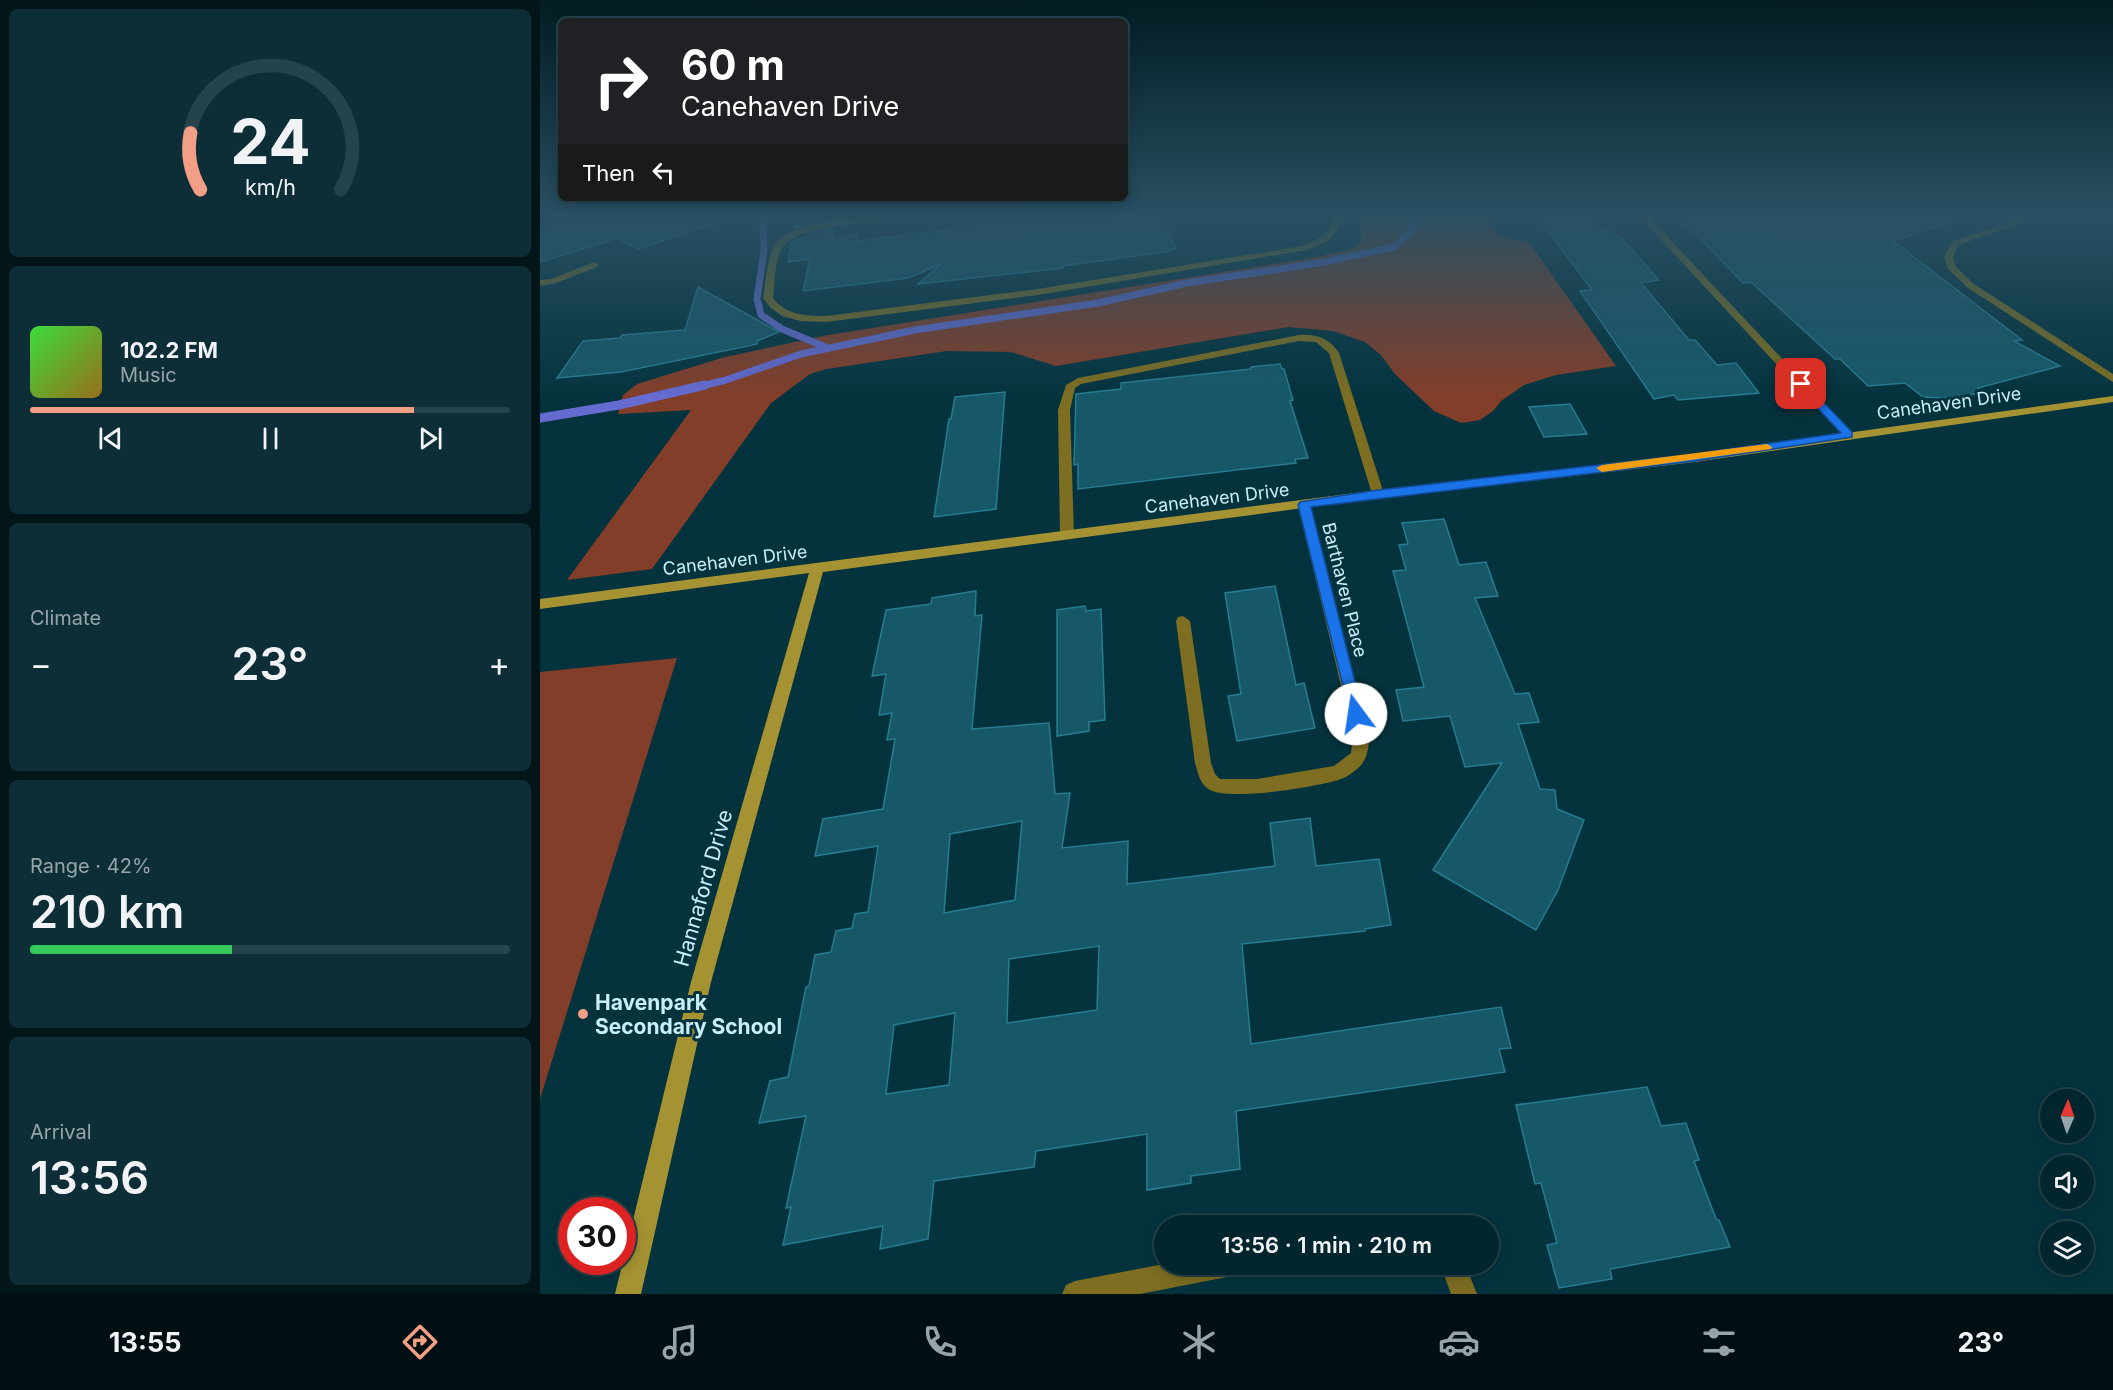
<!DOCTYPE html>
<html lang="en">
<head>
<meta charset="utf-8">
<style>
  body { margin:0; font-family:Inter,sans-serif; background:#0d2e36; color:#f1f3f6; height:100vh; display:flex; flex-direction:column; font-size:22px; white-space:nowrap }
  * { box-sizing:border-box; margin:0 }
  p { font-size:20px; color:#97a5aa }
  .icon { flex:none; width:33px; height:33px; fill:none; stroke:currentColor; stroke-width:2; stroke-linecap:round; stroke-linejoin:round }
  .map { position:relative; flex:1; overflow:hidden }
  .sheet { display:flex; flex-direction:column; gap:9px; padding:9px; background:#021519; width:540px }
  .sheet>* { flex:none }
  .banner { position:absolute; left:18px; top:18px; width:570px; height:183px; border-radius:9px; box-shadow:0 3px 15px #0003,0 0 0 2px #24434a; background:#202124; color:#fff; overflow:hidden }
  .needle { width:39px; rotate:2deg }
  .controls { position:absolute; left:1500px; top:1089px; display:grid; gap:12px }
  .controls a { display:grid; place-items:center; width:54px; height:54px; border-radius:50%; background:#03262e; box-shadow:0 3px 15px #0003,0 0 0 2px #24434a; font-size:30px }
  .speed { position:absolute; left:18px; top:1197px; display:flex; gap:12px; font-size:30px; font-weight:700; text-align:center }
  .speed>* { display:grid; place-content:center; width:78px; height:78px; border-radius:50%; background:#03262e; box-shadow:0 3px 15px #0003,0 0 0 2px #24434a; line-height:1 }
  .speed .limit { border:9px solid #d22; background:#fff; color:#111 }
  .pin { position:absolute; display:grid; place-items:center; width:51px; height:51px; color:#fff; margin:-26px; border-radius:12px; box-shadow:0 3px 9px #0006 }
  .me { position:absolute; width:66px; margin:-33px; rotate:346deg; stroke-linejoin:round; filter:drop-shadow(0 0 4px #0008) }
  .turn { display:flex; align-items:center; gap:21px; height:126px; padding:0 24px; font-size:27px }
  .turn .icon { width:78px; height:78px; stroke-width:2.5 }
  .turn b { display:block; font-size:42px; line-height:51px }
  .then { display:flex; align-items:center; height:57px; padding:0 24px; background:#0003; gap:12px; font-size:22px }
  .big { font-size:45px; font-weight:600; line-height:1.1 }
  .sheet .widget { flex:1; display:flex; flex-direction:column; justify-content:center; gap:9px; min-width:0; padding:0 21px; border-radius:9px; background:#0d2e36 }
  .sheet .dial { align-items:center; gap:0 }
  .dial svg { height:156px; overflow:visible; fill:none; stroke:#24434a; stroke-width:7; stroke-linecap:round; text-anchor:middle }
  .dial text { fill:#f1f3f6; stroke:none }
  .song { display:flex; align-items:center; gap:18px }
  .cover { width:72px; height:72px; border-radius:9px; background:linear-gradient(135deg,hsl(120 70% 55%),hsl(40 70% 35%)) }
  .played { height:6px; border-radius:3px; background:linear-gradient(90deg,#f39f85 80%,#24434a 80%) }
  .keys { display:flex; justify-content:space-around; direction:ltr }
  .heat { display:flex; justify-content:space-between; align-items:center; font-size:33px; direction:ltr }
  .charge { height:9px; border-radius:4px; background:linear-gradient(90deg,#34c759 42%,#24434a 0) }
  .trip { position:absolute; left:614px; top:1215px; width:345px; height:60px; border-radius:30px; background:#03262e; box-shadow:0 3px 15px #0003,0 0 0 2px #24434a; font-weight:600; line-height:60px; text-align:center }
  .dock { display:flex; height:96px; justify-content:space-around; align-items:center; background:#010f12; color:#97a5aa }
  .dock .icon { width:42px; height:42px }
  .dock .selected { color:#f39f85 }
  .dock b { font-size:27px; color:#f1f3f6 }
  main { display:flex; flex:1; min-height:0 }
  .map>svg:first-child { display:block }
</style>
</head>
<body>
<main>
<section class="sheet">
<div class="widget dial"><svg viewBox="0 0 100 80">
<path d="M14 69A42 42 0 1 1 86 69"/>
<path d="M14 69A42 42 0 0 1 9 40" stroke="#f39f85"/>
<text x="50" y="56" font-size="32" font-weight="700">24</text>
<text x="50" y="72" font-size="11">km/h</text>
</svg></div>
<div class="widget">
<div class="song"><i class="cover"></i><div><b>102.2 FM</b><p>Music</p></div></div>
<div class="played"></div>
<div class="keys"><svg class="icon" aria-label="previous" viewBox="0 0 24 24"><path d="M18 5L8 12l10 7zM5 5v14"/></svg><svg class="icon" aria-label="pause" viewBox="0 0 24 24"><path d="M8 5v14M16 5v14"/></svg><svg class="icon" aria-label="next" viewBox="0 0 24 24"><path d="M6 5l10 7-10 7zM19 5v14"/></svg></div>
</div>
<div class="widget"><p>Climate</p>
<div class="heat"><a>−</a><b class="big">23°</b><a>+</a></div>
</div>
<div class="widget"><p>Range · 42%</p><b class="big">210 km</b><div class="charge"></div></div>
<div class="widget"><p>Arrival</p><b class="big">13:56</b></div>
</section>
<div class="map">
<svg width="1573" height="1294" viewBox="0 0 1573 1294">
  <rect width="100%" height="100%" fill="#04333e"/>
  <g fill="#833e29">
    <path d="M821,216H965L950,223L959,236L989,242L1076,366L1016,375L984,385L961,401L953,411L940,420L921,423L894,411L855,374L841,355L825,342L793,331L749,327L516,366L471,352L407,351L286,369L270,374L231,403L112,569L27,580L151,410L78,414L83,395L97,384L185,357L288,335L777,257L812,249L821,241Z"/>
    <path d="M137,658L0,1099V672Z"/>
  </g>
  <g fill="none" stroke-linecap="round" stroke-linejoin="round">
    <g stroke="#656bd0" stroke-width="7">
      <path d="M223,216L224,251L217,299L221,315L242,329L288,348"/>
      <path d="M158,387L186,380L261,354L375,330L558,303L647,283L779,263L854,247L872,230L876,216"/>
    </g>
    <path stroke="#656bd0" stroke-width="9" d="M0,418L79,405L165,385"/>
  </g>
  <g fill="#165868" stroke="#267c91" stroke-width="1.5" fill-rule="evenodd">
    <path d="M41,216H179L180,222L98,249L78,238L0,262V228Z"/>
    <path d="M258,216H295V219L255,228Z"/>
    <path d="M477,216H623L636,249H631V251L523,266V268L378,284L401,264L368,278L263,291L270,259L248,262L252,242L282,231L294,229L293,237L317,234L316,241L417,229V226L477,218Z"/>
    <path d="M997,216H1048L1063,232L1072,231L1076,236H1080L1119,280L1101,283L1149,340H1155L1177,365L1196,363L1219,393L1138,400L1134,395L1114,399L1040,291L1052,290Z"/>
    <path d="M1229,216H1411L1412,222L1353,241L1482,340L1474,341L1520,366L1438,388L1444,393L1404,398L1383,397L1365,383L1328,386L1300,359H1295L1211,282L1203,283L1143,221Z"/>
    <path d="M158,287L239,332L217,341V344L203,347L81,372L17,378L43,341L80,338L82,335L145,330Z"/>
    <path d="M740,364L742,369H744L753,400L750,401L768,458L755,459L756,463L538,489V464L534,465L536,394L581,389V383L711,369V367Z"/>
    <path d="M465,392L456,509L394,517L409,419H411L415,397Z"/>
    <path d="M1030,404L1047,434L1004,437L989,407Z"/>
    <path d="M904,519L919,565L946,562L958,596L935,598L975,694L989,693L999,722L978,724L1000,789L1015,790L1017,809L1044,820L1018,890L996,930L893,870L962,763L925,767L910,716L863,721L856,690L884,687L853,571L866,570L859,545L868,544L862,523Z"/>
    <path d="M735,586L756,685L764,683L775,728L697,741L688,696L701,694L685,593Z"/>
    <path d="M436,591L435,616L442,615L432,729L509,723L515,794L530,793L522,848L588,841L587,884L656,876L735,866L730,823L770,818L776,866L839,859L851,925L825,929V931L702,944L711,1044L961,1007L971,1048L959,1049L965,1072L696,1111L700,1169L651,1176V1183L607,1190V1134L496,1151L494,1167L394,1181L388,1239L340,1249L343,1226L243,1245L251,1207L246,1208L266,1116L219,1123L230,1081L248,1077L266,987L269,986L275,955L291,952L296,931L312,928L315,914L328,912L338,846L275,856L283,819L343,809L355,739L347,740L352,713L339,715L346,674L332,676L346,610L391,604L392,598ZM482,821L475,900L404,913L410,834ZM559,946L557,1010L467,1023L469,959ZM415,1013L409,1085L346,1094L354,1025Z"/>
    <path d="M545,606L546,611L561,609L565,720L549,722V731L517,736V610Z"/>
    <path d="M1107,1087L1121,1126L1146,1123L1159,1160L1154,1161L1176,1219L1179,1220L1190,1247L1070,1269L1072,1279L1019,1288L1007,1245L1017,1243L1001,1183L995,1184L976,1105Z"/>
  </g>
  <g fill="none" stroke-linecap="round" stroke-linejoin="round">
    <g fill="#7d6e22" fill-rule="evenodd">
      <path d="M341,216H375L371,218C344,221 256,224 242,248C234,261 235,283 233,298C246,315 266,316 286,316L498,289L762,246C778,240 792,234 793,216H801C801,236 784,244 767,250L498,295L286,322L261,321L242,316L230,307L223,298C226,282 226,263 233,248C246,221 314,219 341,216Z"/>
      <path d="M1099,216H1108L1312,433V437H1304Z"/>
      <path d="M1487,216H1499L1419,245L1413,256L1416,267L1434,284L1573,374V382L1428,288L1408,269L1404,256L1413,241Z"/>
      <path d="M54,262L59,265L57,267L16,283L0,286V280L11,279Z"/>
      <path d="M759,335C777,334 789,338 799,353L844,494L842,497L838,498L832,494L789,353L776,342L759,341L541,384L535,388L530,410L534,535L532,538H522L520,535L518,410L526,385L538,378Z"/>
      <path d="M764,501L770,505L829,736C829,749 827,761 817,769C812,773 807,777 801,779C779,787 689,801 670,790C660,785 658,773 655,763L636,621L638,617L643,616L650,621L671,763L675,774L680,779H717L794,766L811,753L813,736L758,505Z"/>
      <path d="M624,1264H704L701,1273L692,1276L600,1294H522L526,1285L535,1281Z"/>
      <path d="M900,1264H925L937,1294H911Z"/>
    </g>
    <path fill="#a59333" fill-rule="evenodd" d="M1573,396V402L1155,462L838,498L283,572L171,982L101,1294H75L151,982L269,573L0,609V599L838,490L1155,454Z"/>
  </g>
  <linearGradient id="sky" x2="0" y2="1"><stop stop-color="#021c22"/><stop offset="0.54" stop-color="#295063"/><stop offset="1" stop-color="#295063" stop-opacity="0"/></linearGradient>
  <rect width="1573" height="397" fill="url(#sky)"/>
  <path fill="#1a73e8" stroke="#114b97" stroke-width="1.5" d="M1261,381L1264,382L1312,432V437L1155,461L771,507L823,714L821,718H811L758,505L760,502L838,490L1155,454L1301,433L1257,386V382Z"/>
  <path fill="#f59e0b" d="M1227,444L1232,447L1231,449L1062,472L1056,468L1062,465Z"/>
  <circle fill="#f39f85" stroke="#04333e" stroke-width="2" cx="43" cy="1014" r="6"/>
  <g text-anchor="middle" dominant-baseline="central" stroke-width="6" stroke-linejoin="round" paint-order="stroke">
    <g font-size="18" fill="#c8eefa" stroke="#04333e">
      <text transform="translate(1409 403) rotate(-8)">Canehaven Drive</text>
      <text transform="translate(677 498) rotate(-7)">Canehaven Drive</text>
      <text transform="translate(195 560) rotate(-7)">Canehaven Drive</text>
      <text transform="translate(805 590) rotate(76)">Barthaven Place</text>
    </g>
    <g font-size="21" fill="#c8eefa" stroke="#04333e">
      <text transform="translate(163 888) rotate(-74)">Hannaford Drive</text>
    </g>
    <g font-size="21" font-weight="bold" fill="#c8eefa" stroke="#04333e" text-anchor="start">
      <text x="55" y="1002">Havenpark<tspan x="55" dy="24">Secondary School</tspan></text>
    </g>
  </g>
</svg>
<div class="controls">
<a><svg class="needle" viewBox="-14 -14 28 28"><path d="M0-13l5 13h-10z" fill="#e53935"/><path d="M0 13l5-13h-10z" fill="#97a5aa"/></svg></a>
<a><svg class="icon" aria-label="sound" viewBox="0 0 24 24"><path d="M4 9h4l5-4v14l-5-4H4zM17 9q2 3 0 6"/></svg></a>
<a><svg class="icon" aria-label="layers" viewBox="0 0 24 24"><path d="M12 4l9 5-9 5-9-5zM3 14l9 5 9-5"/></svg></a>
</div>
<div class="speed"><div class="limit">30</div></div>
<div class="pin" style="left:1261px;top:384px;background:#d93025"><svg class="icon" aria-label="arrive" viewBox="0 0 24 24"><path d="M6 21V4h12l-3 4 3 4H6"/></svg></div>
<svg class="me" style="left:816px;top:714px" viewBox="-20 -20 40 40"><circle r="19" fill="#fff"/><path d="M0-13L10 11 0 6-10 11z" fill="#1a73e8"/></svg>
<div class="trip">13:56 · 1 min · 210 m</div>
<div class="banner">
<div class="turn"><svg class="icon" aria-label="right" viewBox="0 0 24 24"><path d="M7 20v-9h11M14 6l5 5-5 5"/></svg><div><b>60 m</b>Canehaven Drive</div></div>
<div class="then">Then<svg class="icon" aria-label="left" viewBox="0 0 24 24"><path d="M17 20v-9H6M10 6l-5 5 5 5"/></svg></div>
</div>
</div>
</main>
<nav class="dock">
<b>13:55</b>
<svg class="icon selected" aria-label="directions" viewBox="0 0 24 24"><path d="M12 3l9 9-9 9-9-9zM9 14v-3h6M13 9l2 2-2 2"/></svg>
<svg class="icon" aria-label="music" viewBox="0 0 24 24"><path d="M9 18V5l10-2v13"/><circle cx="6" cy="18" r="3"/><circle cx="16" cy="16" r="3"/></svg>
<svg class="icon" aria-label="phone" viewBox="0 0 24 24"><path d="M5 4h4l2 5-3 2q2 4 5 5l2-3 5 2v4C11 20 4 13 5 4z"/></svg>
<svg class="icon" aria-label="climate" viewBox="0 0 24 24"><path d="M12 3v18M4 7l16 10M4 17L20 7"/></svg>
<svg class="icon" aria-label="car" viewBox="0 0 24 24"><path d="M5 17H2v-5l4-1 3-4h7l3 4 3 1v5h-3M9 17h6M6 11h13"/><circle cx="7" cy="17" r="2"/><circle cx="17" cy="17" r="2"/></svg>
<svg class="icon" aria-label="filters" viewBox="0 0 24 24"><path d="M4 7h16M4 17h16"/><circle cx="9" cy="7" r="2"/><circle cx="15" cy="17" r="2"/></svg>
<b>23°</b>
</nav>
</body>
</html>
